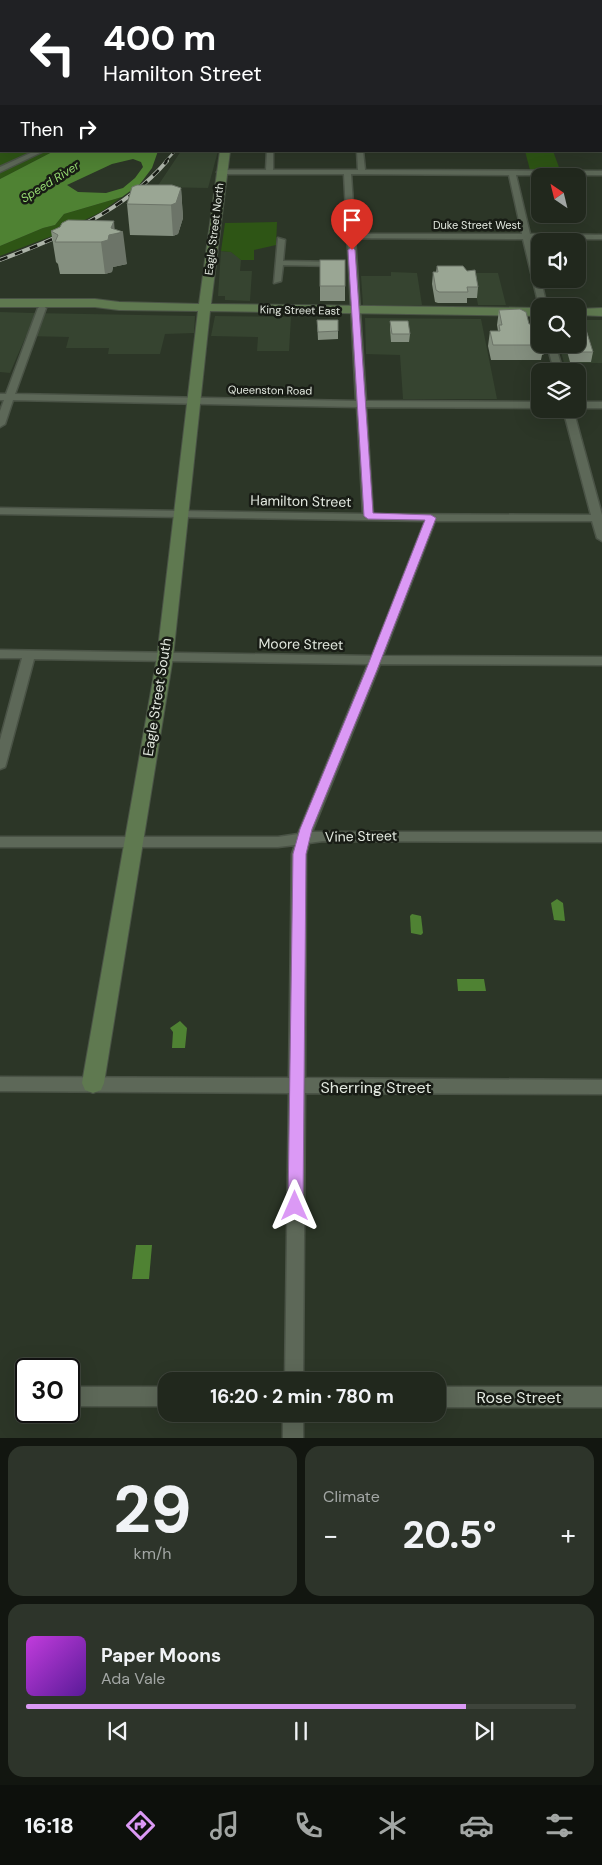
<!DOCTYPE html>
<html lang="en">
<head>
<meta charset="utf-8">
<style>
  body { margin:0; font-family:"DM Sans",sans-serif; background:#2d342a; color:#f1f3f6; height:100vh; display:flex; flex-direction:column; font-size:19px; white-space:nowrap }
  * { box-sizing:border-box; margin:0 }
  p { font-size:16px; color:#a2a6a4 }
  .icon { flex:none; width:28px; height:28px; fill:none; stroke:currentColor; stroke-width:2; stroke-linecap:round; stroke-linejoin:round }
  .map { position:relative; height:1438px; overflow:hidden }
  .sheet { display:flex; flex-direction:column; gap:8px; padding:8px; background:#121610; flex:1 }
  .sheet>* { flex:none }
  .guide { position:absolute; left:0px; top:0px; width:602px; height:152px; box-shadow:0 5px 20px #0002,0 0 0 1px #3e443b; background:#202124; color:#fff; overflow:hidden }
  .needle { width:32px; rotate:325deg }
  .buttons { position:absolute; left:531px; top:168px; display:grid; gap:10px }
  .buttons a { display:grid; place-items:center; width:55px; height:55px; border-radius:10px; background:#21281d; box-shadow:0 5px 20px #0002,0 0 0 1px #3e443b; font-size:25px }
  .speed { position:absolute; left:15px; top:1358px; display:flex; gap:10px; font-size:25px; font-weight:700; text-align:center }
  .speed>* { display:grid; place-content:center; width:65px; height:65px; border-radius:50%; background:#21281d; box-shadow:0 5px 20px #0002,0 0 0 1px #3e443b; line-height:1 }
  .speed .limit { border:2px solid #111; border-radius:8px; background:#fff; color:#111 }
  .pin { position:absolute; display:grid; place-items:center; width:42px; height:42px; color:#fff; margin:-51px -21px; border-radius:50% 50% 50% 0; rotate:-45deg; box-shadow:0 0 5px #0007 }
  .pin .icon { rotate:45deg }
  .me { position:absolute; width:55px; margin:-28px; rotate:0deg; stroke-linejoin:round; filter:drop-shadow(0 0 4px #0008) }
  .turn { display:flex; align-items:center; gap:18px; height:105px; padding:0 20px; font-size:22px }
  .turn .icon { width:65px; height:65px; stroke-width:2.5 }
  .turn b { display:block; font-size:35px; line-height:42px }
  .then { display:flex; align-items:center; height:48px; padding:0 20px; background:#0003; gap:10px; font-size:19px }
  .big { font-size:38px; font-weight:700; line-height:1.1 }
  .sheet .card { flex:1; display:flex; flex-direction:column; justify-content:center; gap:8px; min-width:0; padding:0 18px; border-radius:15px; background:#2d342a }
  .sheet .dial { align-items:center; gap:0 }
  .dial b { font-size:65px; line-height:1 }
  .song { display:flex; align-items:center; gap:15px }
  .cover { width:60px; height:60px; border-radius:8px; background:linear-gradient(135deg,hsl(290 70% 55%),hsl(270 70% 35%)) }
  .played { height:5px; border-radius:2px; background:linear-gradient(90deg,#db99f5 80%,#3e443b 80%) }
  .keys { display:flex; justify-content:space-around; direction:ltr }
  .heat { display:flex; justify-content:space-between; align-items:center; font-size:28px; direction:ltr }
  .sheet .tiles { flex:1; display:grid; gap:8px; grid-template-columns:1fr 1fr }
  .card:last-child { grid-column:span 2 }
  .trip { position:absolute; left:158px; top:1372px; width:288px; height:50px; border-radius:15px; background:#21281d; box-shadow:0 5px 20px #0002,0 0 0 1px #3e443b; font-weight:700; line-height:50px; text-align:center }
  .tabs { display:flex; height:80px; justify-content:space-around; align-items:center; background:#0d100c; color:#a2a6a4 }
  .tabs .icon { width:35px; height:35px }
  .tabs .active { color:#db99f5 }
  .tabs b { font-size:22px; color:#f1f3f6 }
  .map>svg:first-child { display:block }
</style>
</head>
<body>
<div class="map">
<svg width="602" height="1438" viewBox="0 0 602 1438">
  <rect width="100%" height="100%" fill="#2c3627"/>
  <g fill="#364430">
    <path d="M181,151H218L208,188L157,187Z"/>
    <path d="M221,251L231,252L236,255L241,260L240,271H252L250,301L225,300V296H218Z"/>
    <path d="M391,272L417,273L422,305H363L361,276H391Z"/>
    <path d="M472,273H498L506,305H478Z"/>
    <path d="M0,312L32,313L195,316L194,333L165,334L160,354H108L109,348H66L69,337L26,336L10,373L0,372Z"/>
    <path d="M215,316L291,317L289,351H257L258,337L211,336Z"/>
    <path d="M365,318L481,319L497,399H403L400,355L366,354Z"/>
    <path d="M578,320H602V363H564L559,344H578Z"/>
  </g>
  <g fill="#2e5515">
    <path d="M0,0H195L198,1H1V151H54L0,179Z"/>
    <path d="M525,151H553L560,170H530Z"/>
    <path d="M140,184L101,212L52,236L0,256V246L43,228L55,225L64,214L122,197Z"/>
    <path d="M277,222L276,245L254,250V260H241L231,252L221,251L225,223Z"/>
  </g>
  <g fill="#4f8233" fill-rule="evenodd">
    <path d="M54,151H158L152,168L140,184L122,197L64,214L55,225L43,228L0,246V179ZM133,159L141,162L143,167L135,178L123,188L106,193L78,192L67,185L112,164Z"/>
    <path d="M557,899L563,903L565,921L554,920L551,903Z"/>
    <path d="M412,914L421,916L423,933L421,935L411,933L410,916Z"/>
    <path d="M457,979H484L486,991H458Z"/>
    <path d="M180,1021L187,1028L185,1048H172L173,1032L170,1028Z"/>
    <path d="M136,1245H152L149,1279H132Z"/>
  </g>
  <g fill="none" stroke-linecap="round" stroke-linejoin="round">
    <g stroke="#4a5346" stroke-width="3">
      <g id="street">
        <path d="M173,0H182L183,1H174Z"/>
        <path d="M421,0H430L431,1H422Z"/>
        <path d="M550,0H560L561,1H551Z"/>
        <path d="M602,18V22L601,23V18Z"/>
        <rect x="601" y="46" width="1" height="4"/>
        <rect x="0" y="80" width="1" height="4"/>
        <rect x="601" y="117" width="1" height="4"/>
        <path d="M35,151H44L0,172V167Z"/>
        <path d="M267,151H273V170H358L357,151H363L365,170L602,171V175H516L530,234L602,235V239H531L547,306L540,308L539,306L523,239L355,238L366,401L540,402V408L366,407L373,514L591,515L563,409H573L602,515V541L597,538L592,521H435L383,656L602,657V665L380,664L312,832H602V842L323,841L309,843L306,854L305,1078L602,1080V1094L305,1093L303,1381H285L289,1093L0,1091V1077L289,1078L292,854L295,845L278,847H0V837H278L298,834L368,664L34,659L6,764L5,767L0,769V740L22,658H0V650L372,656L425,521L0,514V508L363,514L357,407L13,400L5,424L0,427V411L4,400H0V394H6L38,308L42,305L46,308L15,394L356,401L344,174H221L217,172L221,170H266ZM351,174L509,175L522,234H355Z"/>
        <path d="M278,238L285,240L283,261L336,262L340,264L336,266L283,265L281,281L274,283Z"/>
        <path d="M547,344H555L563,371H554Z"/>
        <rect x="578" y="402" width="24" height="6"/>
        <rect x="69" y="1387" width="97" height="19"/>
        <rect x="436" y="1387" width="166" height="20"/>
        <rect x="283" y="1414" width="20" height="24"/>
      </g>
    </g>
    <g stroke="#4a5346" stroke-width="2">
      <g id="secondary">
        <path d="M220,151H230L211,304L540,308V316L210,311L173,657L104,1083L101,1090L93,1093L85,1090L82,1083L157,657L198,311L119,310L95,307H0V299H95L119,302L199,304Z"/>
        <path d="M602,308V316L578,315V309Z"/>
      </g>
    </g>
    <use href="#street" fill="#5d6858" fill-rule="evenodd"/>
    <use href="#secondary" fill="#5f7950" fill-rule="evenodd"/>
    <g stroke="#acb3a8" stroke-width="2.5">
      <path id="rail-far1" d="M165,162L175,151"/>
    </g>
    <g stroke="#acb3a8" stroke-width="4">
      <path id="rail" d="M0,260C61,237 123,212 167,161"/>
    </g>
    <use href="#rail-far1" stroke="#181c15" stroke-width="2" stroke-dasharray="5.5" stroke-linecap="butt"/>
    <use href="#rail" stroke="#181c15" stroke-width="2.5" stroke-dasharray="8" stroke-linecap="butt"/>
  </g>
  <g fill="#848f7f">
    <path d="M181,188L183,218L178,234L173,236L130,235L127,204Z"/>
    <path d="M114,229L127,264L113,267L112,272L105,274H60L58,264L56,262L51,231Z"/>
    <path d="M320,260L345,286V301H320Z"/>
    <path d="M437,266L478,287L477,298H467V303H438L435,302L432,284L433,272H436Z"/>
    <path d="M499,310L529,324L540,344H546L544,354L542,355L541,360H491L488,346L490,331H498L497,325Z"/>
    <path d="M317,320L338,331V339L318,340Z"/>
    <path d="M390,321L410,334L409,342H391L390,329Z"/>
    <path d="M565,344H578L593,352L591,362H570Z"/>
  </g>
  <g fill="#6c7468">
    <path d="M181,188L183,218L178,234L173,236L171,205Z"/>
    <path d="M114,221L115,234L123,232L127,264L113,267L112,272L105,274L101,242L111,228Z"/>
    <path d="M542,344H546L544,354L542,355L543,345Z"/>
  </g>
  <g fill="#9aa694" stroke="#6c7468">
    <path d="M137,185H172L181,188L176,203L171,205L127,204L132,187Z"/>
    <path d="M68,220L114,221L111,228L123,232L109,235L108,240L101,242H55L58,235L51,231L60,227L62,223Z"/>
    <rect x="320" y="260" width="25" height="26"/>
    <path d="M437,266H463L467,271L475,270L478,287H467L468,292H439L436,290L433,272H438Z"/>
    <path d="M520,309L526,312L529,324L538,325L540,333V344H543V345H493L490,331H500L499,325H502L499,310Z"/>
    <path d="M578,317H582L593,352H571L569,344H578Z"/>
    <path d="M317,320H338V331L318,332Z"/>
    <path d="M390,321H408L410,334H392Z"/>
  </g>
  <path fill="#db99f5" stroke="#8e639f" d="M352,247L355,250L373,513L431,515L436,518L377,670L312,829L306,854L303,1206L301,1211L295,1213L290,1211L288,1206L293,854L300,829L366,670L425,520L368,519L364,516L348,250Z"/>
  <g text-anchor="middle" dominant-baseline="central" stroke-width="5" stroke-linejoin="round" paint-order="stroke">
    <g font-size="11" fill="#e3e9e0" stroke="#181c15">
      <text x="477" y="225">Duke Street West</text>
      <text transform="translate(214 229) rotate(-83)">Eagle Street North</text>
      <text transform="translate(300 310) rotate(1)">King Street East</text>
      <text transform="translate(270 390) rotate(1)">Queenston Road</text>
    </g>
    <g font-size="12" font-style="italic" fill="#97dc72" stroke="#181c15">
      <text transform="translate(50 182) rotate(-32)">Speed River</text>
    </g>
    <g font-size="14" fill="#e3e9e0" stroke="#181c15">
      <text transform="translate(301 501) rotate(1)">Hamilton Street</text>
      <text transform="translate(301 644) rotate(1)">Moore Street</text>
      <text transform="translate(157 697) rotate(-81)">Eagle Street South</text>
      <text transform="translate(361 836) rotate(-1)">Vine Street</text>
    </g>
    <g font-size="16" fill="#e3e9e0" stroke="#181c15">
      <text x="376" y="1087">Sherring Street</text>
      <text x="519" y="1397">Rose Street</text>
    </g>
  </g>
</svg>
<div class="buttons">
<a><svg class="needle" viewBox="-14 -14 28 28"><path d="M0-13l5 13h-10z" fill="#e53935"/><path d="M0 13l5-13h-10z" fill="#a2a6a4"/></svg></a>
<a><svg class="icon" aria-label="sound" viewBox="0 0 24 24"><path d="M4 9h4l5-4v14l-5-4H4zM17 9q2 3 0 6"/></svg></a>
<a><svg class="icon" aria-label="search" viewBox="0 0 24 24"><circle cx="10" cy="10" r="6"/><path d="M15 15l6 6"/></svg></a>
<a><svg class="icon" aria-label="layers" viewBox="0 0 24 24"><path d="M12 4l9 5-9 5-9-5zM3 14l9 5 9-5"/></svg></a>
</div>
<div class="speed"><div class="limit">30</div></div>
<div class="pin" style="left:352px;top:250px;background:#d93025"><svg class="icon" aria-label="arrive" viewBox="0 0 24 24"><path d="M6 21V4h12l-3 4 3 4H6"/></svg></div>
<svg class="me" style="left:295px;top:1206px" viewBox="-20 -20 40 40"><path d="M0-17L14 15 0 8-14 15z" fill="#db99f5" stroke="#fff" stroke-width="4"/></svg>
<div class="trip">16:20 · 2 min · 780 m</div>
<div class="guide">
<div class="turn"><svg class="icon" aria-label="left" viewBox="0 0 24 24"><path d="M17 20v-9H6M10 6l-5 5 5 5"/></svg><div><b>400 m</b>Hamilton Street</div></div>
<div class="then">Then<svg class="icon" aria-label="right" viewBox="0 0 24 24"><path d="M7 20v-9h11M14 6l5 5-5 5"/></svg></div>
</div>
</div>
<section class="sheet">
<div class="tiles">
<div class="card dial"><b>29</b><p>km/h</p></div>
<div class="card"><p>Climate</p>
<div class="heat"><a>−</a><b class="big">20.5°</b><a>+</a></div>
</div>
<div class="card">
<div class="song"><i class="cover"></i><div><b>Paper Moons</b><p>Ada Vale</p></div></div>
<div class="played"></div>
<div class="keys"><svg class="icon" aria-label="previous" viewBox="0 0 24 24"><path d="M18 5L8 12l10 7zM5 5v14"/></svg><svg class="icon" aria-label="pause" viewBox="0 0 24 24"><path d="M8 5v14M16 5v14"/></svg><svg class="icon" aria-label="next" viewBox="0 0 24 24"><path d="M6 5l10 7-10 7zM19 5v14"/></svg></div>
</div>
</div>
</section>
<nav class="tabs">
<b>16:18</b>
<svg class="icon active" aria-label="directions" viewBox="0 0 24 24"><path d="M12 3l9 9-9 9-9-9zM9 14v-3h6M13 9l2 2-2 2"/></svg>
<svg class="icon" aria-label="music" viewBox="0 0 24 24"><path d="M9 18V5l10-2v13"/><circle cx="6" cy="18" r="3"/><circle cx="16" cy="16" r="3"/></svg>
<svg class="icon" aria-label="phone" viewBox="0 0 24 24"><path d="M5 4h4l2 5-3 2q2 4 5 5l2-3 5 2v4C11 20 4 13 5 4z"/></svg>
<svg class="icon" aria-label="climate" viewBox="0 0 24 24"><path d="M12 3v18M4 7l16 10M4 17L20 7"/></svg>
<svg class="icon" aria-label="car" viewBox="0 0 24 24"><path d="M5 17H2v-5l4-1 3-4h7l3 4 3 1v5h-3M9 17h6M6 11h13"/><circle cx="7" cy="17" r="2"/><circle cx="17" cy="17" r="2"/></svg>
<svg class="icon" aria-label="filters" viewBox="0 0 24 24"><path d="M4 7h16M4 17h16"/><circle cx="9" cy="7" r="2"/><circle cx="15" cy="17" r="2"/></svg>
</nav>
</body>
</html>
